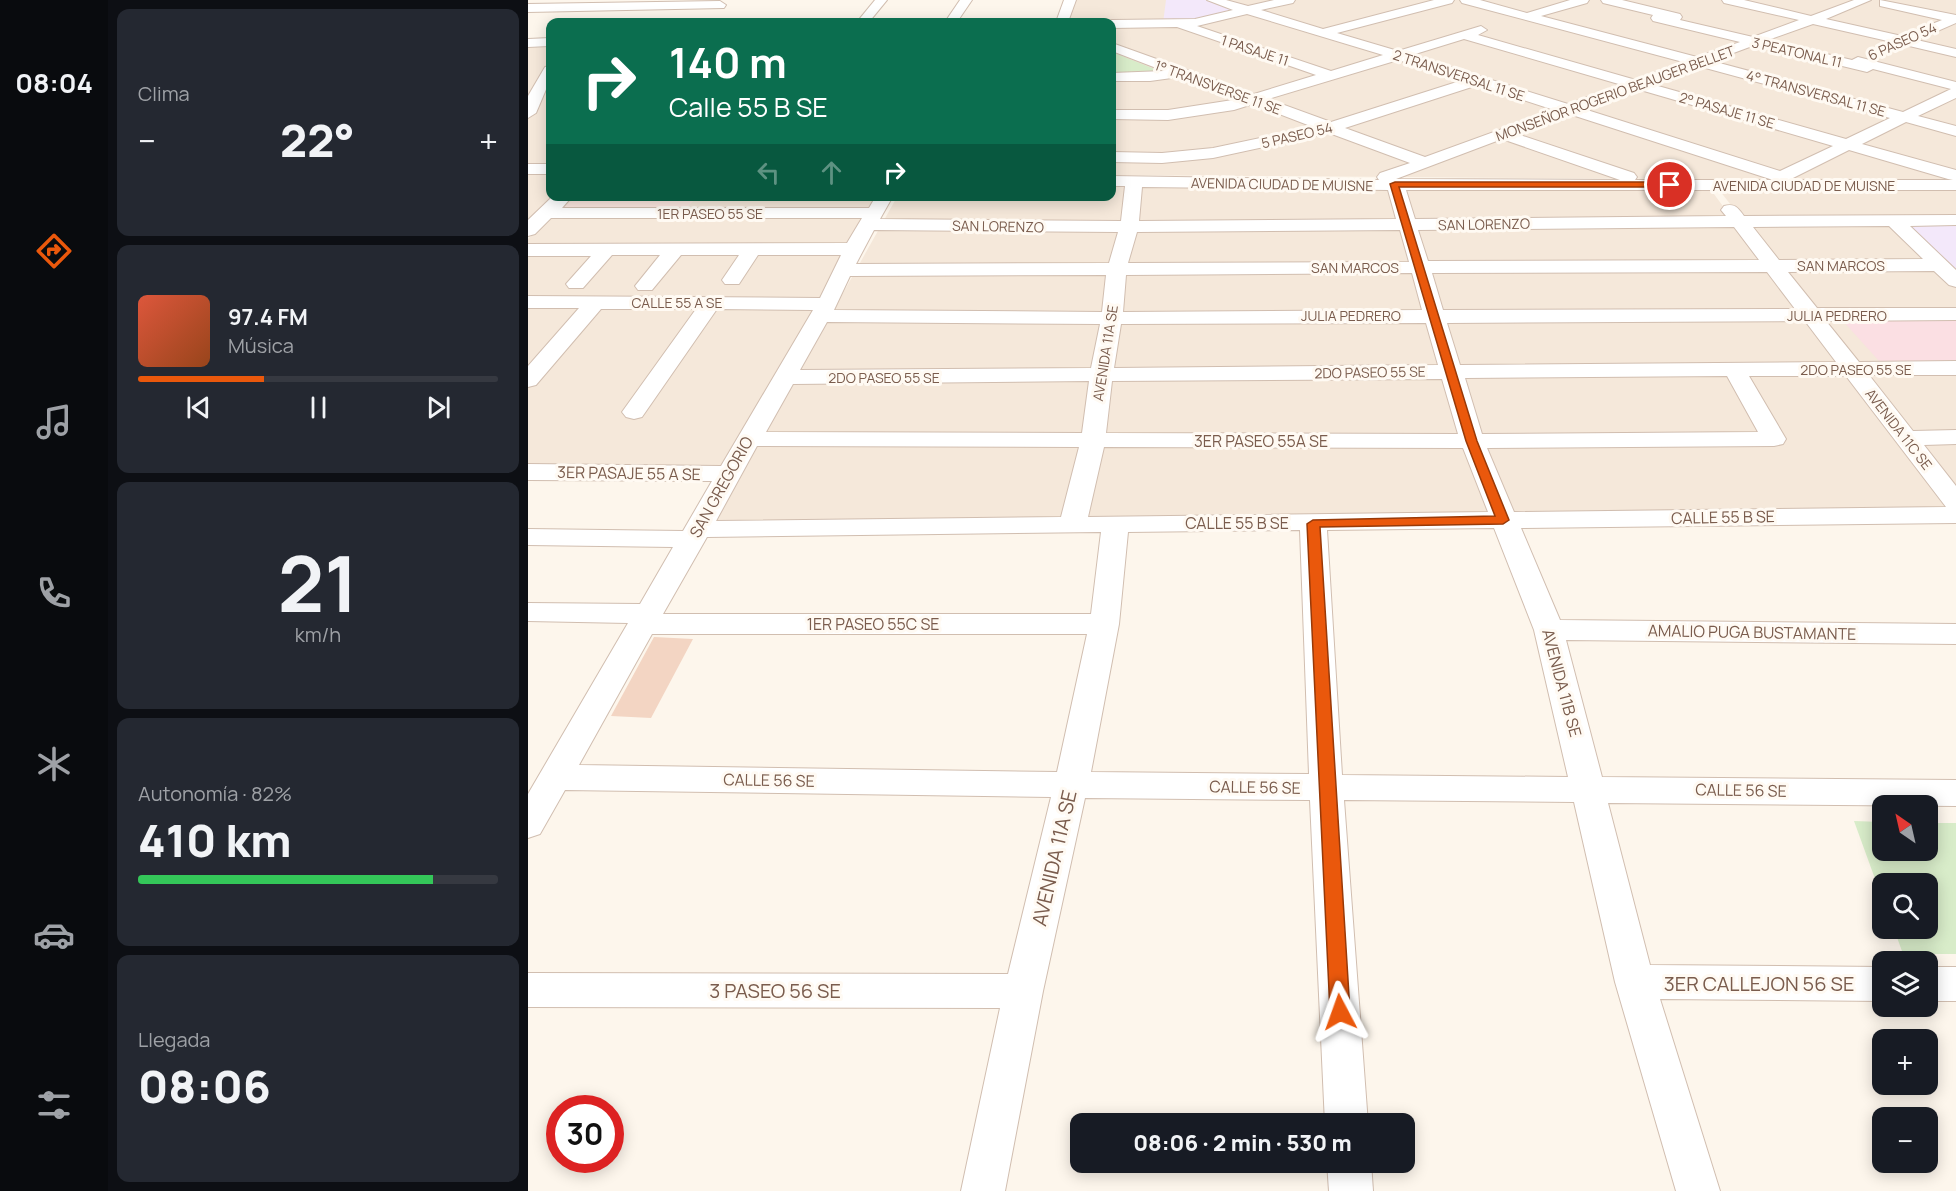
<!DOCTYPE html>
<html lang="es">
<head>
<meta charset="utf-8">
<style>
  body { margin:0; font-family:Manrope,sans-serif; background:#242831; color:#f1f3f6; height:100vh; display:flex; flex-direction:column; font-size:22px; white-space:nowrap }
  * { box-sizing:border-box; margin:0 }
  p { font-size:20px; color:#9ea1a6 }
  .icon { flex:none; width:33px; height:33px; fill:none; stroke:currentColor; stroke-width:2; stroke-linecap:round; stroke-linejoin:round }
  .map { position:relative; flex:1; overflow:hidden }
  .panel { display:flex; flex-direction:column; gap:9px; padding:9px; background:#0d0f14; width:420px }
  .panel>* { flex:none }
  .banner { position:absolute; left:18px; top:18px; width:570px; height:183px; border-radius:12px; box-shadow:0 3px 15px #0003; background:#0b6e4f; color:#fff; overflow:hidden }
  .needle { width:39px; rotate:326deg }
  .buttons { position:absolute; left:1344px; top:795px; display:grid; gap:12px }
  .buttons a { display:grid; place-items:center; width:66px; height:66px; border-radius:12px; background:#171b24; box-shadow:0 3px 15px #0003; font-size:30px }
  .speed { position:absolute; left:18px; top:1095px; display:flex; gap:12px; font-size:30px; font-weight:700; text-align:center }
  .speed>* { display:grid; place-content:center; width:78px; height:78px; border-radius:50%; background:#171b24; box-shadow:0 3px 15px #0003; line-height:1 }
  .speed .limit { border:9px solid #d22; background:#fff; color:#111 }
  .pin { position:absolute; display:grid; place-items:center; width:51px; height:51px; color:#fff; margin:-26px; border:3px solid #fff; border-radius:50%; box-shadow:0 2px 6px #0007 }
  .me { position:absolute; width:66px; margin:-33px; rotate:356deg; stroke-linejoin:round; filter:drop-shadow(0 0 4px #0008) }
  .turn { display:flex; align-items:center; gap:21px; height:126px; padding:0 24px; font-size:27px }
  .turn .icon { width:78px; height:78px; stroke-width:2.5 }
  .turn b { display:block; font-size:42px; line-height:51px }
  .lanes { display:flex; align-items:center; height:57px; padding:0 24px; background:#0003; justify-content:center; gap:30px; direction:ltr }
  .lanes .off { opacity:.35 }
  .big { font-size:45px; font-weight:800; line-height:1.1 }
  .panel .tile { flex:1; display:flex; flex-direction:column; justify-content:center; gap:9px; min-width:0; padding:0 21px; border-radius:12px; background:#242831 }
  .panel .dial { align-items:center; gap:0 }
  .dial b { font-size:78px; line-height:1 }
  .song { display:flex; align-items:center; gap:18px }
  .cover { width:72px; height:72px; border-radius:9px; background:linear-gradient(135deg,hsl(10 70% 55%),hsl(20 70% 35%)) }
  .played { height:6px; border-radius:3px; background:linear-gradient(90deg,#ea580c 35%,#363941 35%) }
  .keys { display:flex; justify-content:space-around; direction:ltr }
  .heat { display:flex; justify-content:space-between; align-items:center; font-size:33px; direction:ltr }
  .charge { height:9px; border-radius:4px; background:linear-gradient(90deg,#34c759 82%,#363941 0) }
  .trip { position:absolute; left:542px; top:1113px; width:345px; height:60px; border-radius:12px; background:#171b24; box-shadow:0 3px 15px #0003; font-weight:800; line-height:60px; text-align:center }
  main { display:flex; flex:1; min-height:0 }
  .tab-bar { display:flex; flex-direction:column; width:108px; justify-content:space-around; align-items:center; background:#090b0e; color:#9ea1a6 }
  .tab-bar .icon { width:42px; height:42px }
  .tab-bar .active { color:#ea580c }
  .tab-bar b { font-size:27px; color:#f1f3f6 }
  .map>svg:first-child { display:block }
</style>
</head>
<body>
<main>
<nav class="tab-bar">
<b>08:04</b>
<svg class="icon active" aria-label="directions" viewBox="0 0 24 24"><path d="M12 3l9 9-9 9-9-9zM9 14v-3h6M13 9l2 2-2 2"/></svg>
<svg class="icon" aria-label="music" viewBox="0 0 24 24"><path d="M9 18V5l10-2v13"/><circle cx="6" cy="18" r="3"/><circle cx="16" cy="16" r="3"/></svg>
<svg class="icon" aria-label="phone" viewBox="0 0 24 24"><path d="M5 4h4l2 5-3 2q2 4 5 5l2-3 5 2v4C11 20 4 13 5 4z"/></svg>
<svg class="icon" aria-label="climate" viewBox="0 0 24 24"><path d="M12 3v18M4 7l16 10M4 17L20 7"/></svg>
<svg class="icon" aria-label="car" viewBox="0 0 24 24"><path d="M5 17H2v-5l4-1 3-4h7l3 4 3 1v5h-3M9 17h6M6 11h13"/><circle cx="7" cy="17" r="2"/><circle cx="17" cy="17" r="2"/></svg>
<svg class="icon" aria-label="filters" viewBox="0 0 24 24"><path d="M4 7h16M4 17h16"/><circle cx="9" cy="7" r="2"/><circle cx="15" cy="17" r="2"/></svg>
</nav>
<section class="panel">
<div class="tile"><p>Clima</p>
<div class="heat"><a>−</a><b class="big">22°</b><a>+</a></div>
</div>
<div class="tile">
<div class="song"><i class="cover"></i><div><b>97.4 FM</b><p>Música</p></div></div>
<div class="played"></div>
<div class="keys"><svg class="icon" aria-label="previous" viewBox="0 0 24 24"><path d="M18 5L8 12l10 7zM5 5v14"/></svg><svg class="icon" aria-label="pause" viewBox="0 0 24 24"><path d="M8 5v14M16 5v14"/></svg><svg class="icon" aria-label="next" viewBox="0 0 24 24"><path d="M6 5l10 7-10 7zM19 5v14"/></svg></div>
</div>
<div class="tile dial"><b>21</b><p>km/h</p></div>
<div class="tile"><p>Autonomía · 82%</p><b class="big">410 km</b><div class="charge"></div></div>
<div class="tile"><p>Llegada</p><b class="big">08:06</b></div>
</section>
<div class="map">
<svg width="1428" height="1191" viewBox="0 0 1428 1191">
  <rect width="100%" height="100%" fill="#fdf6ec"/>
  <g fill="#f5e8da">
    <path d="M544,0H1428V181L584,175V22H532Z"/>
    <path d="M22,47V168H0V48Z"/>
    <path d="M0,170L22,171V196L30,197L0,223Z"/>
    <path d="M584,183L1180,186L1420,510L187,521L369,197L584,196Z"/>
    <path d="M1188,186L1428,187V491Z"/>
    <path d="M45,197H354L194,470L0,467V239Z"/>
  </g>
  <path fill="#fde8e0" d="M48,197H169L158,209L35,208Z"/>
  <g fill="#f3e8fa">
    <path d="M638,0H678L710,10L667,21L635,23Z"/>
    <path d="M1378,223H1428V272Z"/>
  </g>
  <path fill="#fbdfe3" d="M1314,320L1428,321V361L1352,362Z"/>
  <g fill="#d8ecc9">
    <path d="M584,52L634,72L584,75Z"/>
    <path d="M1326,821L1354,822V850H1400V823H1428V954H1375L1366,929L1400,928V884H1354V898Z"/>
  </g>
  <path fill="#f3d5c3" d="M126,637L165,639L123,718L83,716Z"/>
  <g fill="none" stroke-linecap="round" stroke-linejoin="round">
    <g stroke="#d1beb0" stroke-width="2">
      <g id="minor">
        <path d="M347,0H359L341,22H329Z"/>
        <path d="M432,0H444L429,22H417Z"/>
        <path d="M536,0H548L540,22H528Z"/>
        <path d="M679,0H698L720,6L746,0H767L765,3L733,10L795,29L906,0H926L924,3L809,33L870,51L953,26L959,30L950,35L1108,80L1155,62L934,3L932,0H952L999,13L1042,0H1061L1059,3L1013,16L1169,57L1212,42L1125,21L1123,18L1125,15L1075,3L1073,0H1094L1152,14L1154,17L1152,20L1225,37L1271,20L1196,3L1194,0H1216L1283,16L1326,0H1343L1298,19L1374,36L1414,20L1352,6V0L1428,15V23L1389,40L1428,49V57L1377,45L1365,46L1364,42L1285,24L1240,40L1324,60L1330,57L1428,82V98L1390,116L1428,126V136L1378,122L1334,144L1428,170V190H878L887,219L1198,216L1193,210L1196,206C1207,203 1210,208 1216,216L1428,215V225L1382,226L1428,270V287L1421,285L1406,271L1260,272L1289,308H1428V320L1298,321L1331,362L1428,361V375H1341L1385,431L1428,430V444L1396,445L1428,486V523L993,528L1032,620L1428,624V644L1038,640L1074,777L1428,780V806L1080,803L1122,965L1354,967V1001L1132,999L1192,1191H1148L1087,982L1046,802L816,800L840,1124H797L782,800L557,798L515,991L477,1191H433L472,1008L0,1007V973L480,974L523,797L37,790L12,834L0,838V794L100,623L0,621V603L112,604L145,547L0,545V529L155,531L184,481L0,480V464L193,466L285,310L189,309L114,417L106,419L98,417L94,412L168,309H73L8,385L0,387V366L51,308H0V296L292,298L313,255H230L211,284H197L194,280L211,255H153L124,290H110L107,286L132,255H84L55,288H41L38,284L63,256H0V244L319,243L334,218H23L7,234L0,236V220L25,196H38L41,200L34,208H341L348,196H365L352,219L593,221L597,186H584V176L851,180L849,177L852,173L882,163L801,133L685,158L634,163L584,162V152L634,153L685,148L785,127L725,104L706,110L640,120L584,119V110H640L711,99L651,77L622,81H584V73L636,71L584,51V43L726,94L788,75L649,27L584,28V22H579L584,20L667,19L705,10ZM719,14L855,55L803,71L669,26ZM936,39L1094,85L1040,104L884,55ZM1227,45L1339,72L1345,69L1423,89L1375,112L1184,61ZM870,60L935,80L803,122L740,99ZM1170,66L1362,118L1318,139L1123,84ZM950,85L1026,110L897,157L817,128ZM1109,89L1305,146L1252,171L1056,109ZM1041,114L1245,180H1246H1107L1109,177L1106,173L989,134ZM974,139L1092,180L868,179ZM1321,150L1420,179L1425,180H1261ZM614,187L860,190L868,219L611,221ZM1361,226L1395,259L1251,260L1225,227ZM1206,227L1231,260L900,261L890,230ZM346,230L590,232L581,263L328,264ZM872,230L881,262L600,263L609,232ZM1239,272L1267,309L915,310L904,273ZM884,273L894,310L595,312L598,275ZM578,275L574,312L306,310L322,276ZM1277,321L1308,362L932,365L919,323ZM299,322L572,324L563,368L272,370ZM898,323L910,365L586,368L593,324ZM1199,376L1230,432L954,434L937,378ZM1221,376H1318L1418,507L986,512L959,448L1246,446L1255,444L1258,439ZM914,379L930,434L578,433L584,381ZM561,381L554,433L238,432L265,384ZM229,446L551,447L533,517L188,521ZM576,447L935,448L960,512L560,517ZM966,528L1006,630L1040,777L814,775L799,530ZM772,530L781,774L563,772L591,624L600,532ZM573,532L563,614H135L179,537ZM124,634H559L529,772L51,765Z"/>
        <path d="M192,1L198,5L196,8L0,12V4Z"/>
        <path d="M22,38V46L0,47V39Z"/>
        <path d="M22,66V80L8,113L0,118V96L17,67Z"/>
        <rect x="0" y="164" width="22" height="10"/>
        <rect x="1400" y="967" width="28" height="34"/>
        <path d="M799,1162H843L845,1191H801Z"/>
      </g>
    </g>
    <use href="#minor" fill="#fff" fill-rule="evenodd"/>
  </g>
  <path fill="#ea580c" stroke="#983908" stroke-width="1.5" d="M867,182H1142L1146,185L1142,187H871L949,441L981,520L975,524L792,527L822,1012L819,1018L812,1020L805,1018L802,1012L779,524L785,520L967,516L938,441L862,184Z"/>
  <g text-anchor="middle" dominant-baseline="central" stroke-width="6" stroke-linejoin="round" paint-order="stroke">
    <g font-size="14" fill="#7a5c4d" stroke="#fffaf3">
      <text transform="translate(1374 41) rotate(-24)">6 PASEO 54</text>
      <text transform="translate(727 50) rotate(18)">1 PASAJE 11</text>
      <text transform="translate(1269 52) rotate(13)">3 PEATONAL 11</text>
      <text transform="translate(931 75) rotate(18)">2 TRANSVERSAL 11 SE</text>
      <text transform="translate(690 87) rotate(20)">1° TRANSVERSE 11 SE</text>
      <text transform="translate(1087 93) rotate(-20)">MONSEÑOR ROGERIO BEAUGER BELLET</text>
      <text transform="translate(1288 93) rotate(15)">4° TRANSVERSAL 11 SE</text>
      <text transform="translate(1199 110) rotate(16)">2° PASAJE 11 SE</text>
      <text transform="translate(769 135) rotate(-13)">5 PASEO 54</text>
      <text transform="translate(754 184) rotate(1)">AVENIDA CIUDAD DE MUISNE</text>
      <text x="1276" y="185">AVENIDA CIUDAD DE MUISNE</text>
      <text x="182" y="213">1ER PASEO 55 SE</text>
      <text transform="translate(956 224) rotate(-1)">SAN LORENZO</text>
      <text transform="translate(470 226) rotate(1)">SAN LORENZO</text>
      <text x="1313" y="265">SAN MARCOS</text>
      <text x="827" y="267">SAN MARCOS</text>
      <text x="149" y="302">CALLE 55 A SE</text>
      <text x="823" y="315">JULIA PEDRERO</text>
      <text x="1309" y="315">JULIA PEDRERO</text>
      <text transform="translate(577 353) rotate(-81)">AVENIDA 11A SE</text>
      <text x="1328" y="369">2DO PASEO 55 SE</text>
      <text transform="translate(842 372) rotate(-1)">2DO PASEO 55 SE</text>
      <text x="356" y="377">2DO PASEO 55 SE</text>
      <text transform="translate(1371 429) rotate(52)">AVENIDA 11C SE</text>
    </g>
    <g font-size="16" fill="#7a5c4d" stroke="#fffaf3">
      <text x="733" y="441">3ER PASEO 55A SE</text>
      <text transform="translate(101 473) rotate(1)">3ER PASAJE 55 A SE</text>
      <text transform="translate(193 487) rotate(-61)">SAN GREGORIO</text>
      <text transform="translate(1195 517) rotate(-1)">CALLE 55 B SE</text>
      <text x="709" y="523">CALLE 55 B SE</text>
      <text x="345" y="624">1ER PASEO 55C SE</text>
      <text transform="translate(1224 632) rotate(1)">AMALIO PUGA BUSTAMANTE</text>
      <text transform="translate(1034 683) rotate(75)">AVENIDA 11B SE</text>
      <text transform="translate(241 780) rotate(1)">CALLE 56 SE</text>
      <text transform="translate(727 787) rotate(1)">CALLE 56 SE</text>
      <text transform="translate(1213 790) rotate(1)">CALLE 56 SE</text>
    </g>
    <g font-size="20" fill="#7a5c4d" stroke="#fffaf3">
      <text transform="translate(526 858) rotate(-77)">AVENIDA 11A SE</text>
      <text x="1231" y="983">3ER CALLEJON 56 SE</text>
      <text x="247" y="990">3 PASEO 56 SE</text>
    </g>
  </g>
</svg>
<div class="buttons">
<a><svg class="needle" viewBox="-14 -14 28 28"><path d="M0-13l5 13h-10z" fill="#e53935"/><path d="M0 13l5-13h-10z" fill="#9ea1a6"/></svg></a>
<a><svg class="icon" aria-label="search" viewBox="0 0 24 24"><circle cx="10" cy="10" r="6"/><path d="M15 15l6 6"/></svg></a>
<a><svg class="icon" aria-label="layers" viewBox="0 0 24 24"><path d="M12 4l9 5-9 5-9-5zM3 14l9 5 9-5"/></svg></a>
<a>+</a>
<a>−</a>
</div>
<div class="speed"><div class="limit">30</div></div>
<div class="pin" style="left:1142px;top:185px;background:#d93025"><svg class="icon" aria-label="arrive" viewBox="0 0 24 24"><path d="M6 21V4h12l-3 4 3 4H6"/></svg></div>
<svg class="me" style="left:812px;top:1012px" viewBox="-20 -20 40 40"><path d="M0-17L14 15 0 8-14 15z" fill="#ea580c" stroke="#fff" stroke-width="4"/></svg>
<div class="trip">08:06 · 2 min · 530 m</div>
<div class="banner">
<div class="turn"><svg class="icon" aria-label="right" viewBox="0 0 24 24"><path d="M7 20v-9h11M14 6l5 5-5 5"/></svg><div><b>140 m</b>Calle 55 B SE</div></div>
<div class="lanes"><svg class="icon off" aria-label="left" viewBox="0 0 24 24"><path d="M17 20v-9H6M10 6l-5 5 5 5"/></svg><svg class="icon off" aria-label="ahead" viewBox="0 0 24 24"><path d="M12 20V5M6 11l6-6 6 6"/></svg><svg class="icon" aria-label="right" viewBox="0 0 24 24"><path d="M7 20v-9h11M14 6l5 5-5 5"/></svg></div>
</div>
</div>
</main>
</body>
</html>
